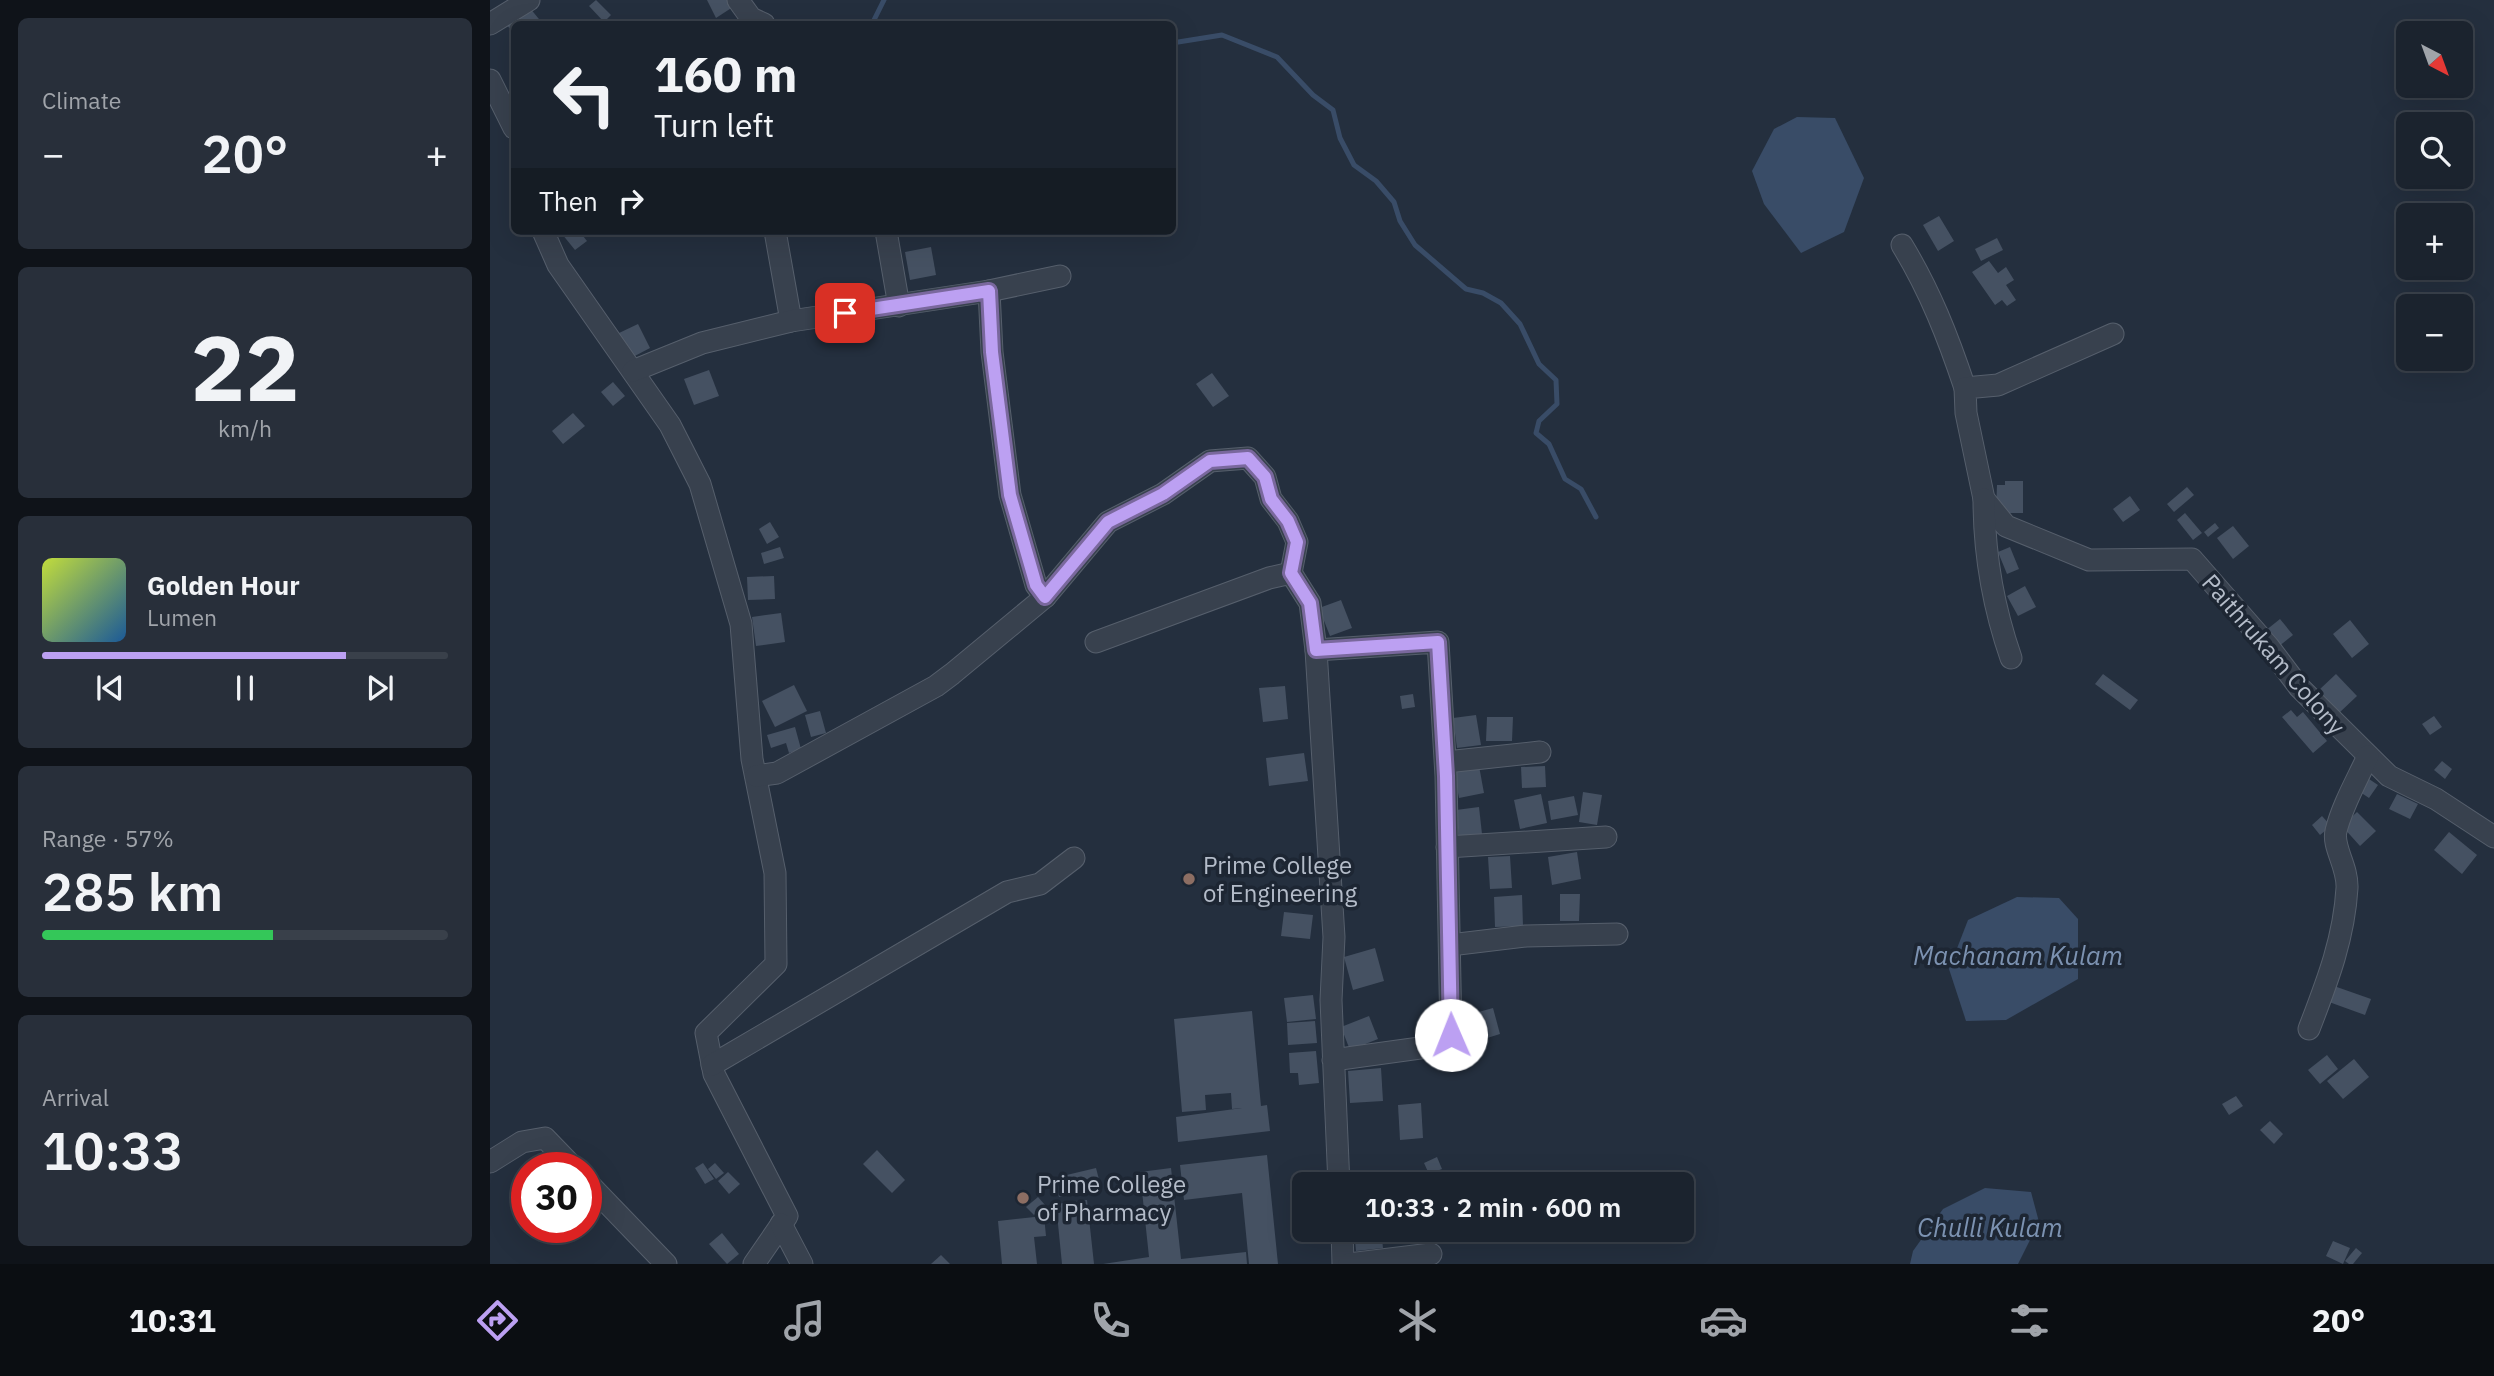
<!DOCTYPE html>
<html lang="en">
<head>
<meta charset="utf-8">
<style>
  body { margin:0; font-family:"IBM Plex Sans",sans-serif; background:#282f3a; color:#f1f3f6; height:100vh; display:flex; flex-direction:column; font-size:26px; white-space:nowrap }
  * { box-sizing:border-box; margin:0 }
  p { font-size:23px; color:#a0a4aa }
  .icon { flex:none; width:38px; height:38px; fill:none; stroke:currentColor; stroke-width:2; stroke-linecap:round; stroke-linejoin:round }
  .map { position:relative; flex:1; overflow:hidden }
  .details { display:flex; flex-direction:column; gap:18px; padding:18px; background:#0f1319; width:490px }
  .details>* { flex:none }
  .hud { position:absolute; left:21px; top:21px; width:665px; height:214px; border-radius:10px; box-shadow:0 7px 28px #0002,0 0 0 2px #39404a; background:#1b232e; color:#f1f3f6; overflow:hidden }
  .needle { width:46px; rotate:139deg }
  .controls { position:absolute; left:1906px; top:21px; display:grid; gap:14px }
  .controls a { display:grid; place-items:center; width:77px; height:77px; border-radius:10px; background:#1b232e; box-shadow:0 7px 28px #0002,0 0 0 2px #39404a; font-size:35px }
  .speed { position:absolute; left:21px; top:1152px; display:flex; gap:14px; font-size:35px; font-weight:700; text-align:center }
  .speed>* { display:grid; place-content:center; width:91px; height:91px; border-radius:50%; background:#1b232e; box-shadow:0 7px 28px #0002,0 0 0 2px #39404a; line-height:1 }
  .speed .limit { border:10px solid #d22; background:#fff; color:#111 }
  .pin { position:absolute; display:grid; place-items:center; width:60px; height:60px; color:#fff; margin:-30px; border-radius:14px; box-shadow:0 4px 10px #0006 }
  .me { position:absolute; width:77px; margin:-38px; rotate:359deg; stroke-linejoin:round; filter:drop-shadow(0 0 5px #0008) }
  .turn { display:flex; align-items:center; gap:24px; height:147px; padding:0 28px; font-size:32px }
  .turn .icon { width:91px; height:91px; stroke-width:2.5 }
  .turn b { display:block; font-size:49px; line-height:60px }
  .then { display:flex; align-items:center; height:66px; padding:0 28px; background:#0003; gap:14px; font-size:26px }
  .big { font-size:52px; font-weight:600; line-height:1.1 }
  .details .widget { flex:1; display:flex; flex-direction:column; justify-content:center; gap:10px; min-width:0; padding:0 24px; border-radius:10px; background:#282f3a }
  .details .dial { align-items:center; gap:0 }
  .dial b { font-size:91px; line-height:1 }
  .song { display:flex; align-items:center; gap:21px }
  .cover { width:84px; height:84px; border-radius:10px; background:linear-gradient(135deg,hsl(70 70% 55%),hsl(210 70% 35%)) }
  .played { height:7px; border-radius:4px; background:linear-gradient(90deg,#bca0f2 75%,#39404a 75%) }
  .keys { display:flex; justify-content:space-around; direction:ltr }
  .heat { display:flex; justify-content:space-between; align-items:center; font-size:38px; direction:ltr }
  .charge { height:10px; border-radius:5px; background:linear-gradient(90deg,#34c759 57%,#39404a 0) }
  .trip { position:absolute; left:802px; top:1172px; width:402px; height:70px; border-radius:10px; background:#1b232e; box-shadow:0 7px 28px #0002,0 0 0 2px #39404a; font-weight:600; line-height:70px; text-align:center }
  .tab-bar { display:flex; height:112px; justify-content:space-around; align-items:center; background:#0b0e12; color:#a0a4aa }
  .tab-bar .icon { width:49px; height:49px }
  .tab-bar .on { color:#bca0f2 }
  .tab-bar b { font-size:32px; color:#f1f3f6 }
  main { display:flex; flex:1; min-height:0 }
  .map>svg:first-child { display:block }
</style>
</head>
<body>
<main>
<section class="details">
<div class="widget"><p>Climate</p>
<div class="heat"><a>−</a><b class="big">20°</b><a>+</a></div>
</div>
<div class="widget dial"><b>22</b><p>km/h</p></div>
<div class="widget">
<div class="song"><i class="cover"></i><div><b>Golden Hour</b><p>Lumen</p></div></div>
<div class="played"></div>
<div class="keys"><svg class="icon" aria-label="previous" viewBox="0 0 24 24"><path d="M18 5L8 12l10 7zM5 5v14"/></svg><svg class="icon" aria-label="pause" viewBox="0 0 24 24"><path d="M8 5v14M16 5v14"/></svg><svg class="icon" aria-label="next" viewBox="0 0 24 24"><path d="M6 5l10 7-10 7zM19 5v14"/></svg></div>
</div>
<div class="widget"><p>Range · 57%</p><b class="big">285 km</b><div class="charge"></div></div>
<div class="widget"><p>Arrival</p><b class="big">10:33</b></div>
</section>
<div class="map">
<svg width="2004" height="1264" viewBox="0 0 2004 1264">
  <rect width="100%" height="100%" fill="#242f3e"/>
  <g fill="#394c67">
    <path d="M1307,117L1345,118L1374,178L1354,232L1311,253L1274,204L1262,171L1284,129Z"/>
    <path d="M1527,897L1569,898L1588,919V979L1516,1020L1476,1021L1459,969L1478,920Z"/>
    <path d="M1495,1188L1541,1192L1549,1222L1528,1264H1420L1423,1251L1453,1209Z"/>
  </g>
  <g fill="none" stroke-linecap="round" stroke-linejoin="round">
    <g stroke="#394c67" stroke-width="5">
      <path d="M382,24L394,0"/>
      <path d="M682,43L732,35L787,57L823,95L843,110L850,138L864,165L886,181L904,202L910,221L925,245L976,289L993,293L1011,303L1030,324L1049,364L1066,380L1067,404L1049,421L1046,433L1059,444L1075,479L1091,489L1106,517"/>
    </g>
  </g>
  <g fill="#455162">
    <path d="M106,0L121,15L114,22L99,6Z"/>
    <path d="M217,0H242L246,5L226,18Z"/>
    <path d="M35,2L53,24H24V34L13,20Z"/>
    <path d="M1449,216L1464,241L1448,251L1433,225Z"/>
    <path d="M76,231H89L97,241L85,250L72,234Z"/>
    <path d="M1507,238L1513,250L1491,261L1485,249Z"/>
    <path d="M441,247L446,275L420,280L415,252Z"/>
    <path d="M1499,261L1508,273L1516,267L1524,280L1516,285L1526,300L1517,306L1512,300L1505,305L1482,272Z"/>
    <path d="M148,324L160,348L141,358L129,333Z"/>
    <path d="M219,370L229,396L204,405L194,379Z"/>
    <path d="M722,373L739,396L723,407L706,384Z"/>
    <path d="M123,382L135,396L123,406L111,392Z"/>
    <path d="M83,413L95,426L73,444L62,431Z"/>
    <path d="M1515,481H1533V513H1506L1507,485H1515Z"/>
    <path d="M1697,487L1704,495L1684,512L1677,504Z"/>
    <path d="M1640,496L1650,510L1633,522L1623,509Z"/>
    <path d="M1695,513L1712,533L1703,540L1687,520Z"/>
    <path d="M280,522L289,537L277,544L269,529Z"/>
    <path d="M1725,523L1729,528L1718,537L1714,532Z"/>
    <path d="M1743,526L1759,546L1743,559L1727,538Z"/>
    <path d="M290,547L294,558L274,564L271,553Z"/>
    <path d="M1520,547L1529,569L1517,574L1508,552Z"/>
    <path d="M284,576L285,599L258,600L257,577Z"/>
    <path d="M1535,586L1546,607L1528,616L1517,596Z"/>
    <path d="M851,600L862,628L840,636L829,608Z"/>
    <path d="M291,613L295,642L266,646L262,617Z"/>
    <path d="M1790,619L1803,635L1788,647L1775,631Z"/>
    <path d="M1860,620L1879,644L1862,658L1843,634Z"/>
    <path d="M1613,674L1648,700L1640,710L1605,684Z"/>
    <path d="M1846,674L1867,696L1849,713L1829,690Z"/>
    <path d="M304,685L317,711L285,727L272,701Z"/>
    <path d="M795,686L798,719L773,722L769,688Z"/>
    <path d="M923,694L925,707L912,709L910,696Z"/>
    <path d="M1801,710L1807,717L1813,712L1837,741L1823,753L1792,717Z"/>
    <path d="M330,711L336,733L321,737L315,715Z"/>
    <path d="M986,715L991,745L967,748L963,718Z"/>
    <path d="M1944,716L1952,727L1940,735L1932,724Z"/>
    <path d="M997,717H1023L1022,741H996Z"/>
    <path d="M305,727L311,749L299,753L296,743L281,748L277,735Z"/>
    <path d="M814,753L818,781L779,786L776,758Z"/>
    <path d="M1952,761L1962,769L1955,779L1944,770Z"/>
    <path d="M989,766L994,793L969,798L964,771Z"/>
    <path d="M1055,766L1056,787L1032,788L1031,767Z"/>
    <path d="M1873,775L1888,785L1879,798L1864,788Z"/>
    <path d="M1093,792L1112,795L1107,825L1089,822Z"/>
    <path d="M1051,794L1057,823L1030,829L1024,800Z"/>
    <path d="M1907,794L1928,804L1920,819L1899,809Z"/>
    <path d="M1084,796L1088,815L1061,820L1058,801Z"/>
    <path d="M989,807L992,834L969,837L966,810Z"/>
    <path d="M1867,812L1886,831L1870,846L1852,826Z"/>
    <path d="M1832,816L1841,826L1830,835L1822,825Z"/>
    <path d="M1959,832L1987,855L1972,874L1944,850Z"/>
    <path d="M1087,852L1091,879L1062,885L1058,857Z"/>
    <path d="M1020,856L1022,888L1000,889L998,857Z"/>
    <path d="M1070,894H1090L1089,921H1070Z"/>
    <path d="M1032,895L1033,926L1005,927L1004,897Z"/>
    <path d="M794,912L823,915L820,939L791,936Z"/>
    <path d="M885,948L894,981L863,990L854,957Z"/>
    <path d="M1844,986L1881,999L1875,1015L1839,1002Z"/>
    <path d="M823,995L826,1019L797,1022L794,998Z"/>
    <path d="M1003,1008L1010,1034L981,1043L974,1016Z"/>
    <path d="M762,1011L771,1106L777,1105L780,1131L688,1142L686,1117L752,1108L742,1109L741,1093L715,1095L716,1110L692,1112L684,1019Z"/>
    <path d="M879,1016L888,1039L860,1050L851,1027Z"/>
    <path d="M825,1021L827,1043L798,1045L797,1023Z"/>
    <path d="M826,1051L829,1083L809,1085L808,1073H800L799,1053Z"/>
    <path d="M1837,1055L1848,1069L1830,1084L1818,1070Z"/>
    <path d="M1864,1059L1879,1077L1853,1099L1837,1081Z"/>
    <path d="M891,1068L893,1101L860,1103L858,1071Z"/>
    <path d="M1746,1096L1753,1106L1739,1115L1732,1104Z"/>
    <path d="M931,1103L933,1138L910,1140L908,1105Z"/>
    <path d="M1780,1121L1793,1134L1784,1144L1770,1130Z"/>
    <path d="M387,1150L415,1180L402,1193L373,1164Z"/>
    <path d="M777,1155L788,1264H759L752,1193L694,1200L690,1165Z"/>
    <path d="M947,1157L952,1169L939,1174L934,1163Z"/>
    <path d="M213,1163L224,1179L215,1184L205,1168Z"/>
    <path d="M225,1163L234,1173L226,1179L218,1169Z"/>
    <path d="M606,1168L611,1187L569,1197L564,1178Z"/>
    <path d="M681,1168L691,1259L756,1252L757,1264H613L659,1257L650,1172Z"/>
    <path d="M238,1172L250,1184L239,1194L228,1181Z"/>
    <path d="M834,1180V1185H814V1209H807L805,1181Z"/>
    <path d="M548,1197L555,1205L544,1215L536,1207Z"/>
    <path d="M597,1200L604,1264H572L566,1204Z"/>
    <path d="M554,1216L556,1236L544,1237L547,1264H512L508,1221Z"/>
    <path d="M864,1230H891L893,1248L866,1251Z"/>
    <path d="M946,1230H969V1236L947,1239Z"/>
    <path d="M232,1233L249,1254L237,1264L219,1244Z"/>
    <path d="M1843,1241L1860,1248L1853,1264L1836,1256Z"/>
    <path d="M1866,1248L1872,1253L1863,1264H1859L1855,1261Z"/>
    <path d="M451,1255L460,1264H441Z"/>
  </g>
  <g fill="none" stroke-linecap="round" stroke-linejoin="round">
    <g stroke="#565f6c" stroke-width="23">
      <g id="minor">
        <path d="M248,0L261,18L274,24"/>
        <path d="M0,24L39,0"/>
        <path d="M0,80L24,128"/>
        <path d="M53,231L68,265L180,425L210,484L251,624L262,759L285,873L286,964L216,1033L224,1074L297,1216L264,1264"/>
        <path d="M285,231L301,321"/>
        <path d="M396,231L409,306"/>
        <path d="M1412,245C1440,291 1458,337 1475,388"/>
        <path d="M499,291L502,352L520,495L546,585L555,597"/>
        <path d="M1623,334L1508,385L1475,388L1476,413L1494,499L1516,526L1599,560L1702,559L1779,647L1809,687L1899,776L1946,799L2004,837"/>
        <path d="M143,371L212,343L301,321L499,291L570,276"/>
        <path d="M1494,499C1494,554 1503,606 1521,658"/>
        <path d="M606,642L779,578L801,573L820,603L826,650"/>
        <path d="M956,762L1050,752"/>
        <path d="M266,776L287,773L446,686L462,674L555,597L618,522L673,494L720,461L758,458L775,477L781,499L798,521L807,542L801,573"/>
        <path d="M957,847L1116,837"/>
        <path d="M960,945L1036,936L1127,934"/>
        <path d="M1819,1029C1837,982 1854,939 1857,888C1858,866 1842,847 1846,831C1852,806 1867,780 1878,756"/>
        <path d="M843,1060L959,1044L961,1035L956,776L948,642L826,650L844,937L841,1000L849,1185"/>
        <path d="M222,1065L517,892L550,884L584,858"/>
        <path d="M0,1162L32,1142L55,1138L83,1167"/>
        <path d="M96,1181L176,1264"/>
        <path d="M291,1224L312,1264"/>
        <path d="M852,1230L853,1264"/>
        <path d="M859,1264L941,1254"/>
      </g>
    </g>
    <use href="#minor" stroke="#38414e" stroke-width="21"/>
  </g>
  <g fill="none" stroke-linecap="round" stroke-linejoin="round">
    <g stroke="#7a689d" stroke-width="18">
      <path id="route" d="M355,313L499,291L502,352L520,495L546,585L555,597L618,522L673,494L720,461L758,458L775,477L781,499L798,521L807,542L801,573L820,603L826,650L948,642L956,776L961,1035"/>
    </g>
    <use href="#route" stroke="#bca0f2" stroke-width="12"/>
  </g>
  <g fill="#8d6e63" stroke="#1d2633" stroke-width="2.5">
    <circle cx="699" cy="879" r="7"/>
    <circle cx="533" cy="1198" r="7"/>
  </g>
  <g text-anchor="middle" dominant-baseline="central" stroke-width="7" stroke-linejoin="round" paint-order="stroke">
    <g font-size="24" fill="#b4bcc9" stroke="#1d2633">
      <text transform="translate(1784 654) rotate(49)">Paithrukam Colony</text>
    </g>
    <g font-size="24" fill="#b4bcc9" stroke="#1d2633" text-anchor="start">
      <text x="713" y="865">Prime College<tspan x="713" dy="28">of Engineering</tspan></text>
      <text x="547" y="1184">Prime College<tspan x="547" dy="28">of Pharmacy</tspan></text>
    </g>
    <g font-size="26" font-style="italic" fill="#7c92b1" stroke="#1d2633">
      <text x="1528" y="955">Machanam Kulam</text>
      <text x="1500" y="1227">Chulli Kulam</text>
    </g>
  </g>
</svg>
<div class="controls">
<a><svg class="needle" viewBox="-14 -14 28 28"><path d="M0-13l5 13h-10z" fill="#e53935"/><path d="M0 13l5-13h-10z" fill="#a0a4aa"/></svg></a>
<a><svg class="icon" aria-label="search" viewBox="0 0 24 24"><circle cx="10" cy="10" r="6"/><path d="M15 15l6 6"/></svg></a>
<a>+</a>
<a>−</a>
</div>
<div class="speed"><div class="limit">30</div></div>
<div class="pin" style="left:355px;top:313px;background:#d93025"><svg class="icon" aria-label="arrive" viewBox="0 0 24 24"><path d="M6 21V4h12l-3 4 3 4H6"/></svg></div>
<svg class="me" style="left:961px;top:1035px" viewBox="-20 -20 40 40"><circle r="19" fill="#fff"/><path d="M0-13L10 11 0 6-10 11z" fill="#bca0f2"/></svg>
<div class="trip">10:33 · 2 min · 600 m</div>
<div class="hud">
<div class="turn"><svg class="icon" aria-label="left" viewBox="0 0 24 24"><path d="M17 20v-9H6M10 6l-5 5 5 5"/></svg><div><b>160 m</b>Turn left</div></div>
<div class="then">Then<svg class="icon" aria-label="right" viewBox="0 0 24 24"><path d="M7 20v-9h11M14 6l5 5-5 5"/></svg></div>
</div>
</div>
</main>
<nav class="tab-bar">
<b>10:31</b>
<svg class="icon on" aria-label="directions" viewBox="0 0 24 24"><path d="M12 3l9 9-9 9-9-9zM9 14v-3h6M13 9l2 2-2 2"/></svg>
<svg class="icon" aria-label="music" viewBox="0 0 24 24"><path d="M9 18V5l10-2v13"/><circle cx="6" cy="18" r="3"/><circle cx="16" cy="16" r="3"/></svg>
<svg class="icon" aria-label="phone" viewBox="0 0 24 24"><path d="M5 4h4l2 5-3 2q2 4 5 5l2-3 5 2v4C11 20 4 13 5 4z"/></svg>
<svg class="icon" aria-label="climate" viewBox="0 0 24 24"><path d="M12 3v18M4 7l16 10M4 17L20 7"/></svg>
<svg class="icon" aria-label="car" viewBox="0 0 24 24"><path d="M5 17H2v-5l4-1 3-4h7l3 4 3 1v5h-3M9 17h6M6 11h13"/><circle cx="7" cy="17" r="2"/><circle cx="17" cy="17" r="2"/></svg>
<svg class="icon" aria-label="filters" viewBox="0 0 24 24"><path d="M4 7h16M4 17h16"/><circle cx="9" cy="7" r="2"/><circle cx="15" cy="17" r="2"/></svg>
<b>20°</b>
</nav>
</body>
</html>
